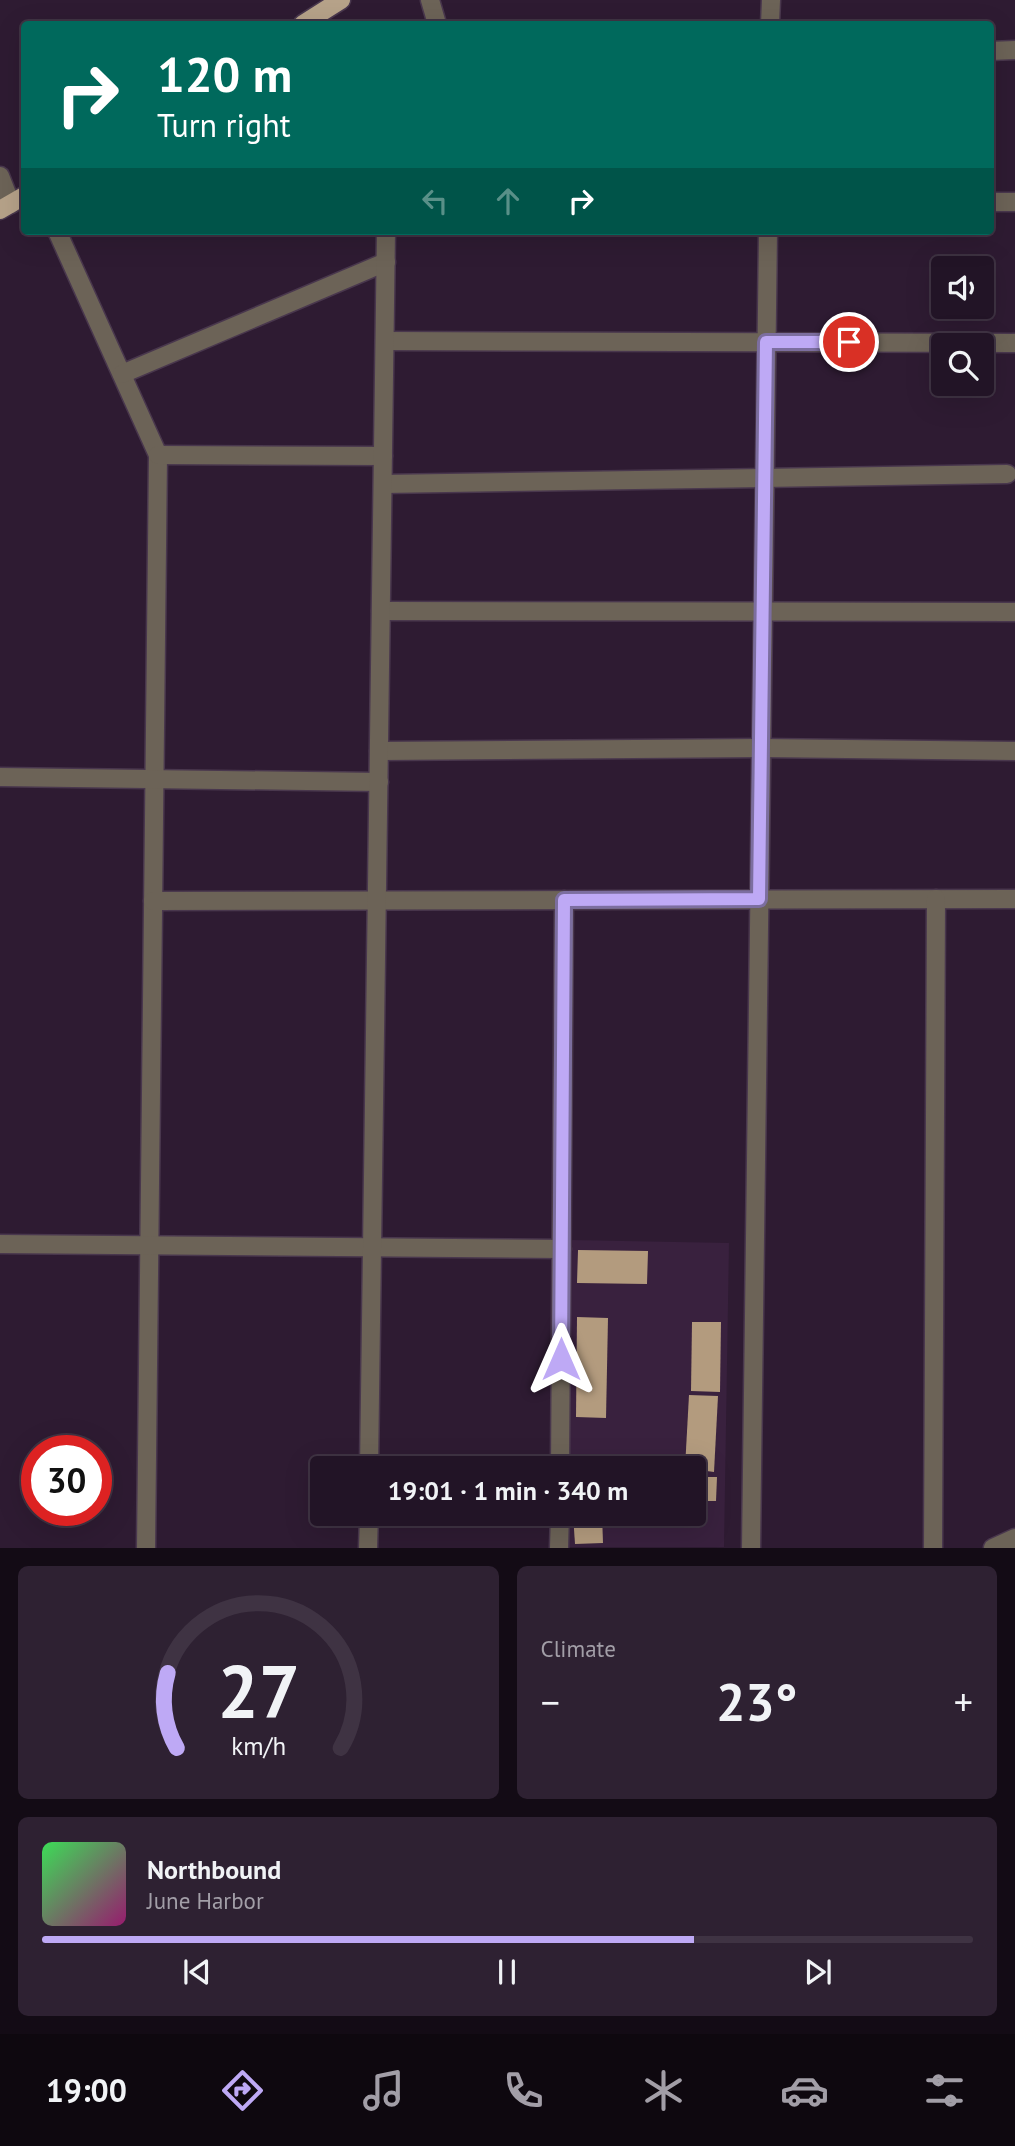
<!DOCTYPE html>
<html lang="en">
<head>
<meta charset="utf-8">
<style>
  body { margin:0; font-family:"PT Sans",sans-serif; background:#2e2132; color:#f1f3f6; height:100vh; display:flex; flex-direction:column; font-size:26px; white-space:nowrap }
  * { box-sizing:border-box; margin:0 }
  p { font-size:23px; color:#a29ea7 }
  .icon { flex:none; width:38px; height:38px; fill:none; stroke:currentColor; stroke-width:2; stroke-linecap:round; stroke-linejoin:round }
  .map { position:relative; height:1548px; overflow:hidden }
  .details { display:flex; flex-direction:column; gap:18px; padding:18px; background:#130b15; flex:1 }
  .details>* { flex:none }
  .hud { position:absolute; left:21px; top:21px; width:973px; height:214px; border-radius:7px; box-shadow:0 7px 28px #0002,0 0 0 2px #3f3343; background:#00695c; color:#fff; overflow:hidden }
  .tools { position:absolute; left:931px; top:256px; display:grid; gap:14px }
  .tools a { display:grid; place-items:center; width:63px; height:63px; border-radius:7px; background:#221426; box-shadow:0 7px 28px #0002,0 0 0 2px #3f3343; font-size:35px }
  .speed { position:absolute; left:21px; top:1435px; display:flex; gap:14px; font-size:35px; font-weight:700; text-align:center }
  .speed>* { display:grid; place-content:center; width:91px; height:91px; border-radius:50%; background:#221426; box-shadow:0 7px 28px #0002,0 0 0 2px #3f3343; line-height:1 }
  .speed .limit { border:10px solid #d22; background:#fff; color:#111 }
  .pin { position:absolute; display:grid; place-items:center; width:60px; height:60px; color:#fff; margin:-30px; border:4px solid #fff; border-radius:50%; box-shadow:0 2px 7px #0007 }
  .me { position:absolute; width:77px; margin:-38px; rotate:0deg; stroke-linejoin:round; filter:drop-shadow(0 0 5px #0008) }
  .turn { display:flex; align-items:center; gap:24px; height:147px; padding:0 21px; font-size:32px }
  .turn .icon { width:91px; height:91px; stroke-width:2.5 }
  .turn b { display:block; font-size:49px; line-height:60px }
  .lanes { display:flex; align-items:center; height:66px; padding:0 21px; background:#0003; justify-content:center; gap:35px; direction:ltr }
  .lanes .off { opacity:.35 }
  .big { font-size:52px; font-weight:600; line-height:1.1 }
  .details .card { flex:1; display:flex; flex-direction:column; justify-content:center; gap:10px; min-width:0; padding:0 24px; border-radius:10px; background:#2e2132 }
  .details .dial { align-items:center; gap:0 }
  .dial svg { height:182px; overflow:visible; fill:none; stroke:#3f3343; stroke-width:7; stroke-linecap:round; text-anchor:middle }
  .dial text { fill:#f1f3f6; stroke:none }
  .song { display:flex; align-items:center; gap:21px }
  .cover { width:84px; height:84px; border-radius:10px; background:linear-gradient(135deg,hsl(130 70% 55%),hsl(320 70% 35%)) }
  .played { height:7px; border-radius:4px; background:linear-gradient(90deg,#bea9f5 70%,#3f3343 70%) }
  .keys { display:flex; justify-content:space-around; direction:ltr }
  .heat { display:flex; justify-content:space-between; align-items:center; font-size:38px; direction:ltr }
  .details .tiles { flex:1; display:grid; gap:18px; grid-template-columns:1fr 1fr }
  .card:last-child { grid-column:span 2 }
  .trip { position:absolute; left:310px; top:1456px; width:396px; height:70px; border-radius:7px; background:#221426; box-shadow:0 7px 28px #0002,0 0 0 2px #3f3343; font-weight:600; line-height:70px; text-align:center }
  .menu { display:flex; height:112px; justify-content:space-around; align-items:center; background:#0e080f; color:#a29ea7 }
  .menu .icon { width:49px; height:49px }
  .menu .on { color:#bea9f5 }
  .menu b { font-size:32px; color:#f1f3f6 }
  .map>svg:first-child { display:block }
</style>
</head>
<body>
<div class="map">
<svg width="1015" height="1548" viewBox="0 0 1015 1548">
  <rect width="100%" height="100%" fill="#2e1b32"/>
  <path fill="#39213e" d="M571,1240L729,1243L724,1547H567V1514H693V1468H568Z"/>
  <g fill="#b39b7e">
    <path d="M578,1250L648,1251L647,1284L577,1283Z"/>
    <path d="M577,1317L608,1318L606,1418L576,1417Z"/>
    <path d="M692,1322H721L720,1392L691,1391Z"/>
    <path d="M689,1395L718,1396L714,1472L685,1468Z"/>
    <path d="M705,1477H717L716,1501H704Z"/>
    <path d="M573,1514H602L603,1543L575,1544Z"/>
  </g>
  <g fill="none" stroke-linecap="round" stroke-linejoin="round">
    <g stroke="#49374d" stroke-width="21">
      <g id="minor">
        <path d="M430,0L437,24"/>
        <path d="M770,24L771,0"/>
        <path d="M990,51L1015,50"/>
        <path d="M0,176L11,204"/>
        <path d="M990,202H1015"/>
        <path d="M57,231L158,455L146,1548"/>
        <path d="M385,341L1015,343"/>
        <path d="M122,374L386,262"/>
        <path d="M158,455L383,456"/>
        <path d="M383,484L1007,474"/>
        <path d="M381,611L1015,612"/>
        <path d="M379,751L761,748L1015,751"/>
        <path d="M0,777L379,782"/>
        <path d="M153,901L1015,899"/>
        <path d="M0,1244L562,1249"/>
        <path d="M369,1468L386,231"/>
        <path d="M560,1468L564,900"/>
        <path d="M368,1548L369,1514"/>
        <path d="M559,1548L560,1514"/>
        <path d="M751,1548L768,231"/>
        <path d="M933,1548L936,899"/>
        <path d="M993,1548L1015,1538"/>
      </g>
    </g>
    <g stroke="#49374d" stroke-width="21">
      <g id="major">
        <path d="M303,24L341,0"/>
        <path d="M0,210L24,196"/>
      </g>
    </g>
    <use href="#minor" stroke="#6c6357" stroke-width="18"/>
    <use href="#major" stroke="#b6a289" stroke-width="18"/>
  </g>
  <g fill="none" stroke-linecap="round" stroke-linejoin="round">
    <g stroke="#7c6e9f" stroke-width="18">
      <path id="route" d="M561,1359L564,900L759,899L766,342H849"/>
    </g>
    <use href="#route" stroke="#bea9f5" stroke-width="12"/>
  </g>
</svg>
<div class="tools">
<a><svg class="icon" aria-label="sound" viewBox="0 0 24 24"><path d="M4 9h4l5-4v14l-5-4H4zM17 9q2 3 0 6"/></svg></a>
<a><svg class="icon" aria-label="search" viewBox="0 0 24 24"><circle cx="10" cy="10" r="6"/><path d="M15 15l6 6"/></svg></a>
</div>
<div class="speed"><div class="limit">30</div></div>
<div class="pin" style="left:849px;top:342px;background:#d93025"><svg class="icon" aria-label="arrive" viewBox="0 0 24 24"><path d="M6 21V4h12l-3 4 3 4H6"/></svg></div>
<svg class="me" style="left:561px;top:1359px" viewBox="-20 -20 40 40"><path d="M0-17L14 15 0 8-14 15z" fill="#bea9f5" stroke="#fff" stroke-width="4"/></svg>
<div class="trip">19:01 · 1 min · 340 m</div>
<div class="hud">
<div class="turn"><svg class="icon" aria-label="right" viewBox="0 0 24 24"><path d="M7 20v-9h11M14 6l5 5-5 5"/></svg><div><b>120 m</b>Turn right</div></div>
<div class="lanes"><svg class="icon off" aria-label="left" viewBox="0 0 24 24"><path d="M17 20v-9H6M10 6l-5 5 5 5"/></svg><svg class="icon off" aria-label="ahead" viewBox="0 0 24 24"><path d="M12 20V5M6 11l6-6 6 6"/></svg><svg class="icon" aria-label="right" viewBox="0 0 24 24"><path d="M7 20v-9h11M14 6l5 5-5 5"/></svg></div>
</div>
</div>
<section class="details">
<div class="tiles">
<div class="card dial"><svg viewBox="0 0 100 80">
<path d="M14 69A42 42 0 1 1 86 69"/>
<path d="M14 69A42 42 0 0 1 10 36" stroke="#bea9f5"/>
<text x="50" y="56" font-size="32" font-weight="700">27</text>
<text x="50" y="72" font-size="11">km/h</text>
</svg></div>
<div class="card"><p>Climate</p>
<div class="heat"><a>−</a><b class="big">23°</b><a>+</a></div>
</div>
<div class="card">
<div class="song"><i class="cover"></i><div><b>Northbound</b><p>June Harbor</p></div></div>
<div class="played"></div>
<div class="keys"><svg class="icon" aria-label="previous" viewBox="0 0 24 24"><path d="M18 5L8 12l10 7zM5 5v14"/></svg><svg class="icon" aria-label="pause" viewBox="0 0 24 24"><path d="M8 5v14M16 5v14"/></svg><svg class="icon" aria-label="next" viewBox="0 0 24 24"><path d="M6 5l10 7-10 7zM19 5v14"/></svg></div>
</div>
</div>
</section>
<nav class="menu">
<b>19:00</b>
<svg class="icon on" aria-label="directions" viewBox="0 0 24 24"><path d="M12 3l9 9-9 9-9-9zM9 14v-3h6M13 9l2 2-2 2"/></svg>
<svg class="icon" aria-label="music" viewBox="0 0 24 24"><path d="M9 18V5l10-2v13"/><circle cx="6" cy="18" r="3"/><circle cx="16" cy="16" r="3"/></svg>
<svg class="icon" aria-label="phone" viewBox="0 0 24 24"><path d="M5 4h4l2 5-3 2q2 4 5 5l2-3 5 2v4C11 20 4 13 5 4z"/></svg>
<svg class="icon" aria-label="climate" viewBox="0 0 24 24"><path d="M12 3v18M4 7l16 10M4 17L20 7"/></svg>
<svg class="icon" aria-label="car" viewBox="0 0 24 24"><path d="M5 17H2v-5l4-1 3-4h7l3 4 3 1v5h-3M9 17h6M6 11h13"/><circle cx="7" cy="17" r="2"/><circle cx="17" cy="17" r="2"/></svg>
<svg class="icon" aria-label="filters" viewBox="0 0 24 24"><path d="M4 7h16M4 17h16"/><circle cx="9" cy="7" r="2"/><circle cx="15" cy="17" r="2"/></svg>
</nav>
</body>
</html>
